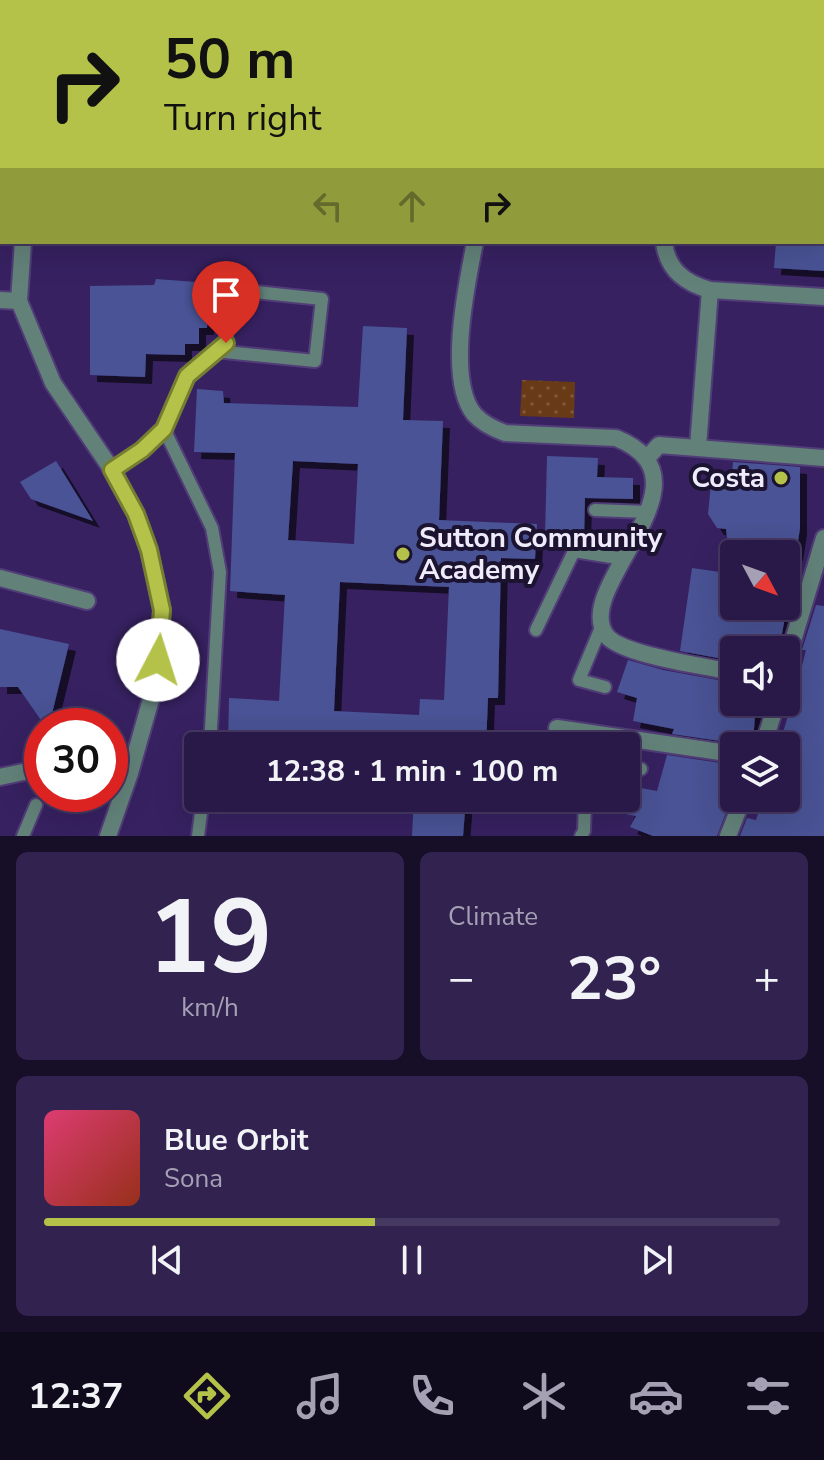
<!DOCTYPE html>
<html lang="en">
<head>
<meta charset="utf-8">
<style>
  body { margin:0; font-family:"Nunito Sans",sans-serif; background:#312250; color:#f1f3f6; height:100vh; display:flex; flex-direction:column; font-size:30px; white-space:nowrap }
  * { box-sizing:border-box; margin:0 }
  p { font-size:26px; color:#a5a0b4 }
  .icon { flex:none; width:44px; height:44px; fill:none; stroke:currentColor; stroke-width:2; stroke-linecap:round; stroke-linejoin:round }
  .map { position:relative; height:836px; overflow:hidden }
  .side { display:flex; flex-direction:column; gap:16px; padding:16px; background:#170e28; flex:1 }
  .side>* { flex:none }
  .guide { position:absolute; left:0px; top:0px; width:824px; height:244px; box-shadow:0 8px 32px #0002,0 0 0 2px #453861; background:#b4c24a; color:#111; overflow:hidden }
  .needle { width:52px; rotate:131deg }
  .controls { position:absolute; left:720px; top:540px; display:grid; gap:16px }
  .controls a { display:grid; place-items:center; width:80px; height:80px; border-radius:8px; background:#291949; box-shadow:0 8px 32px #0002,0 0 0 2px #453861; font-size:40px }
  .speed { position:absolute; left:24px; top:708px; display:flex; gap:16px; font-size:40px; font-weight:700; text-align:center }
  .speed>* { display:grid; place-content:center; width:104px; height:104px; border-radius:50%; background:#291949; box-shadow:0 8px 32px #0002,0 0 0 2px #453861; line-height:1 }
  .speed .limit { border:12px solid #d22; background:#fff; color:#111 }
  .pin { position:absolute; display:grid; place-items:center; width:68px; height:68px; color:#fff; margin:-82px -34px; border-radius:50% 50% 50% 0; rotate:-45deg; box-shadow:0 0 8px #0007 }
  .pin .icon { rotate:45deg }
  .me { position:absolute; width:88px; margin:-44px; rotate:5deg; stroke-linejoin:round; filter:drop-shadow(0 0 6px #0008) }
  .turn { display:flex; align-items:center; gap:28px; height:168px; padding:0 32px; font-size:36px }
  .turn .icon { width:104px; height:104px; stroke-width:2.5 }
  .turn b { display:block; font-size:56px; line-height:68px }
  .lanes { display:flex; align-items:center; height:76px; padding:0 32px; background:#0003; justify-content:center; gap:40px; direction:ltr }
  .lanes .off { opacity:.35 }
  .big { font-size:60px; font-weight:700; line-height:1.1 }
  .side .tile { flex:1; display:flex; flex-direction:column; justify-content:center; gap:12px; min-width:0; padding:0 28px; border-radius:12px; background:#312250 }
  .side .dial { align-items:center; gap:0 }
  .dial b { font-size:104px; line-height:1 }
  .song { display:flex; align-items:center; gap:24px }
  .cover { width:96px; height:96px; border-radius:12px; background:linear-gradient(135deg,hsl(340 70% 55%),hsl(10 70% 35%)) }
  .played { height:8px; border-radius:4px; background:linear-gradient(90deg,#b4c24a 45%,#453861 45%) }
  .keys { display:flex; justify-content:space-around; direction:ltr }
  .heat { display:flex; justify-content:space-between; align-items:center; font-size:44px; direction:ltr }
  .side .tiles { flex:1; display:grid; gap:16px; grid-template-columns:1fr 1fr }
  .tile:last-child { grid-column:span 2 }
  .trip { position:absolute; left:184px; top:732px; width:456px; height:80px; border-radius:8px; background:#291949; box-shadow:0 8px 32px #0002,0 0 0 2px #453861; font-weight:700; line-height:80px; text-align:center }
  .tabs { display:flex; height:128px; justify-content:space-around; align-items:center; background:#100a1d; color:#a5a0b4 }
  .tabs .icon { width:56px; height:56px }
  .tabs .current { color:#b4c24a }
  .tabs b { font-size:36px; color:#f1f3f6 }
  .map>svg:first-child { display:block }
</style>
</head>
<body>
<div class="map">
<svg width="824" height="836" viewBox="0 0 824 836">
  <defs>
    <pattern id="park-dots" width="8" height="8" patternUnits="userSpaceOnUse" patternTransform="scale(2)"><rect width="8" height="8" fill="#693a16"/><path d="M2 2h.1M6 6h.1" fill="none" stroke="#7f5739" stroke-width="1.8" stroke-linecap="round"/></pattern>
    <filter id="shadow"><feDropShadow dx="7" dy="7" stdDeviation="0" flood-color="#0009"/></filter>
  </defs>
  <rect width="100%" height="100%" fill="#372161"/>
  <path fill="url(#park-dots)" d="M522,380L575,382L574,418L520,416Z"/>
  <g fill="#495395" fill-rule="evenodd" filter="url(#shadow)">
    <path d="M776,242H824V271L774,268Z"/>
    <path d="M156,279L210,283L207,328H199V344H185V355L146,354L145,377L90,375V286L154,285Z"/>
    <path d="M363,326L407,328L403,420L443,421L439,520L537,524L535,559L501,558L498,698H488L486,746H416V742L345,739V746H228L229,698L279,701L285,595L230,591L235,453L194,452L197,389L223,391L224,403L358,407ZM293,461L358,464L354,544L288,540ZM340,582L449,587L444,700L420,699L419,715L334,711Z"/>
    <path d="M547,456L598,458L597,477L633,478V499L585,498L584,538L545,537Z"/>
    <path d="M56,461L93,521L31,499L20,482Z"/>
    <path d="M733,462L800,467V528L796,554H729L726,529L717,528L708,514L711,484L731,488Z"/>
    <path d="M692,568L734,574V606H787L779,650H734V661L680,651Z"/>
    <path d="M816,605L824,606V836H740L747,818L756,820L763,798H786V746H779L798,682L806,650H802Z"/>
    <path d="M0,629L69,644L49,726H45L18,687H0Z"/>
    <path d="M628,660L663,670L734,683V702H756L753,742L734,739V743L672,734L674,729L633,721L637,698L617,692Z"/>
    <path d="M667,755L734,765V792L717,836H653L630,827L636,816L626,814L635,787L657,791Z"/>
    <path d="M414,798H466L463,836H412Z"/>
  </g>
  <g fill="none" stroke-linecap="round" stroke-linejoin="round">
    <g stroke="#513d77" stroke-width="16">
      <g id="lane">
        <path d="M32,0L37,2"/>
        <path d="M375,2V0"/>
        <path d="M164,429L212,528L220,572L210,746"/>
        <path d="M112,470L142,450L164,429L187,376L226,343L227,289L322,299L315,361L215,351"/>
        <path d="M595,510L648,512"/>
        <path d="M602,625L579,680L605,687"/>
        <path d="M536,630L574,551L624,559"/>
        <path d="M626,767L641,769"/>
        <path d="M23,836L36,805"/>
        <path d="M198,836L203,798"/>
        <path d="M581,836L584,831L585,798"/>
      </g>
    </g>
    <g stroke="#513d77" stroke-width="20">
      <g id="street">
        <path d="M777,0L790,2"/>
        <path d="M109,2V0"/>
        <path d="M514,2V0"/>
        <path d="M690,2V0"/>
        <path d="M822,7H824"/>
        <path d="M23,242L19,301L53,383L112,470L136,514L149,550L162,610L155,685L130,773L108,836"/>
        <path d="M475,242C467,283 446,379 474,414C482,423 494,429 505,433L616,438C721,480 571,586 606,635C620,655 708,667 734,672"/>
        <path d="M664,242C667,269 684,283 710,290L824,297"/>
        <path d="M0,300L19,301"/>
        <path d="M698,447L710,290"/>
        <path d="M647,458L659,445L824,458"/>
        <path d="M0,578L87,601"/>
        <path d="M786,664L824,538"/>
        <path d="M557,728L734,754"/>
        <path d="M763,746L777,702"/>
        <path d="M0,777L42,768"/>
        <path d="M728,836L743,798"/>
      </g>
    </g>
    <use href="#lane" stroke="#628279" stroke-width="12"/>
    <use href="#street" stroke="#628279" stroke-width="16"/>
  </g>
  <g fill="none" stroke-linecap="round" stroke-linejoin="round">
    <g stroke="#757e30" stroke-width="20">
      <path id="route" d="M158,660L162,610L149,550L136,514L112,470L142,450L164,429L187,376L226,343"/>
    </g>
    <use href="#route" stroke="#b4c24a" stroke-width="14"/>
  </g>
  <g fill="#b4c24a" stroke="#1b132f" stroke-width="3">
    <circle cx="781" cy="478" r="8"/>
    <circle cx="403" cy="554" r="8"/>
  </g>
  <g text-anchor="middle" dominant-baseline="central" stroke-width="8" stroke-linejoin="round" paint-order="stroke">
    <g font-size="28" font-weight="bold" fill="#eeebfb" stroke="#1b132f" text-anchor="end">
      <text x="765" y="478">Costa</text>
      <text x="419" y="538" text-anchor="start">Sutton Community<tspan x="419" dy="32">Academy</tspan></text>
    </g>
  </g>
</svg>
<div class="controls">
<a><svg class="needle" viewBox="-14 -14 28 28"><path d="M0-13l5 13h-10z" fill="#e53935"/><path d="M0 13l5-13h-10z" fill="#a5a0b4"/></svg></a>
<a><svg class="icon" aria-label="sound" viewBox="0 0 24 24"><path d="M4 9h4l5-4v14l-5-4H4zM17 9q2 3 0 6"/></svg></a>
<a><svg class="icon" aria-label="layers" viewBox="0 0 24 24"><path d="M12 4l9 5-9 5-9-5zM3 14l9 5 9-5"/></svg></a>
</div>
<div class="speed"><div class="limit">30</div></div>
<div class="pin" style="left:226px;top:343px;background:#d93025"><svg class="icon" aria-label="arrive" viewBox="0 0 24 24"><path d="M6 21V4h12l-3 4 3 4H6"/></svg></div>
<svg class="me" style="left:158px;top:660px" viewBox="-20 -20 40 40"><circle r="19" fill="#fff"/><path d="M0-13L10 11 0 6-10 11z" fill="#b4c24a"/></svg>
<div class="trip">12:38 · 1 min · 100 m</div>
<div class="guide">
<div class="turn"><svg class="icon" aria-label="right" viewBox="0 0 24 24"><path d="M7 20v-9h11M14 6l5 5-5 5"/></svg><div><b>50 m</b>Turn right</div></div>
<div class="lanes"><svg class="icon off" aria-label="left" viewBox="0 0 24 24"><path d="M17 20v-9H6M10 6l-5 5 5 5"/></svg><svg class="icon off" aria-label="ahead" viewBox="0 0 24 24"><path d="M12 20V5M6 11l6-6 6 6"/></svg><svg class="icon" aria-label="right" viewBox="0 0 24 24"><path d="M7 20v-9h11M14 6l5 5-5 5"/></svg></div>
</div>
</div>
<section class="side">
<div class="tiles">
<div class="tile dial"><b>19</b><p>km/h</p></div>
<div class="tile"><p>Climate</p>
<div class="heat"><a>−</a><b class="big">23°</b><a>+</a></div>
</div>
<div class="tile">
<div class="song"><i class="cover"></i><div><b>Blue Orbit</b><p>Sona</p></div></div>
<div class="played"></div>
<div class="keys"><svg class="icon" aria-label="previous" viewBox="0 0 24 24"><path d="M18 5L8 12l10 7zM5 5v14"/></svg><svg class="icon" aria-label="pause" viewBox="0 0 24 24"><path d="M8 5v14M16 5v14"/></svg><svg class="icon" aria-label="next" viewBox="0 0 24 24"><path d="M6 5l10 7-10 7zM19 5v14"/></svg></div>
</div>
</div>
</section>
<nav class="tabs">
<b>12:37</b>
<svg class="icon current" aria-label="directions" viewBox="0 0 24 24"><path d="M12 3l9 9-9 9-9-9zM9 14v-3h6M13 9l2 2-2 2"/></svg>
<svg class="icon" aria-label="music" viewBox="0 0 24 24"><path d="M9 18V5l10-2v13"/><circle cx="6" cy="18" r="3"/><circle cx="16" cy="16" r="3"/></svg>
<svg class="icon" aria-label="phone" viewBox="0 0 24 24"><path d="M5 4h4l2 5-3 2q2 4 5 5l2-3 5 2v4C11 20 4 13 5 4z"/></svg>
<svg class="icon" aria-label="climate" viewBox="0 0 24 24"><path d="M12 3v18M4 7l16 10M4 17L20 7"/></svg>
<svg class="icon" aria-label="car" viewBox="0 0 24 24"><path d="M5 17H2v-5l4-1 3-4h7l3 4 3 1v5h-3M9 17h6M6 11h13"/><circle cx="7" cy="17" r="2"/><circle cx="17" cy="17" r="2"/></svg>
<svg class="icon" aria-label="filters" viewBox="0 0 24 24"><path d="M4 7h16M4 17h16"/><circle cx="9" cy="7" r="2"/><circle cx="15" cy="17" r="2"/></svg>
</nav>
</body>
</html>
